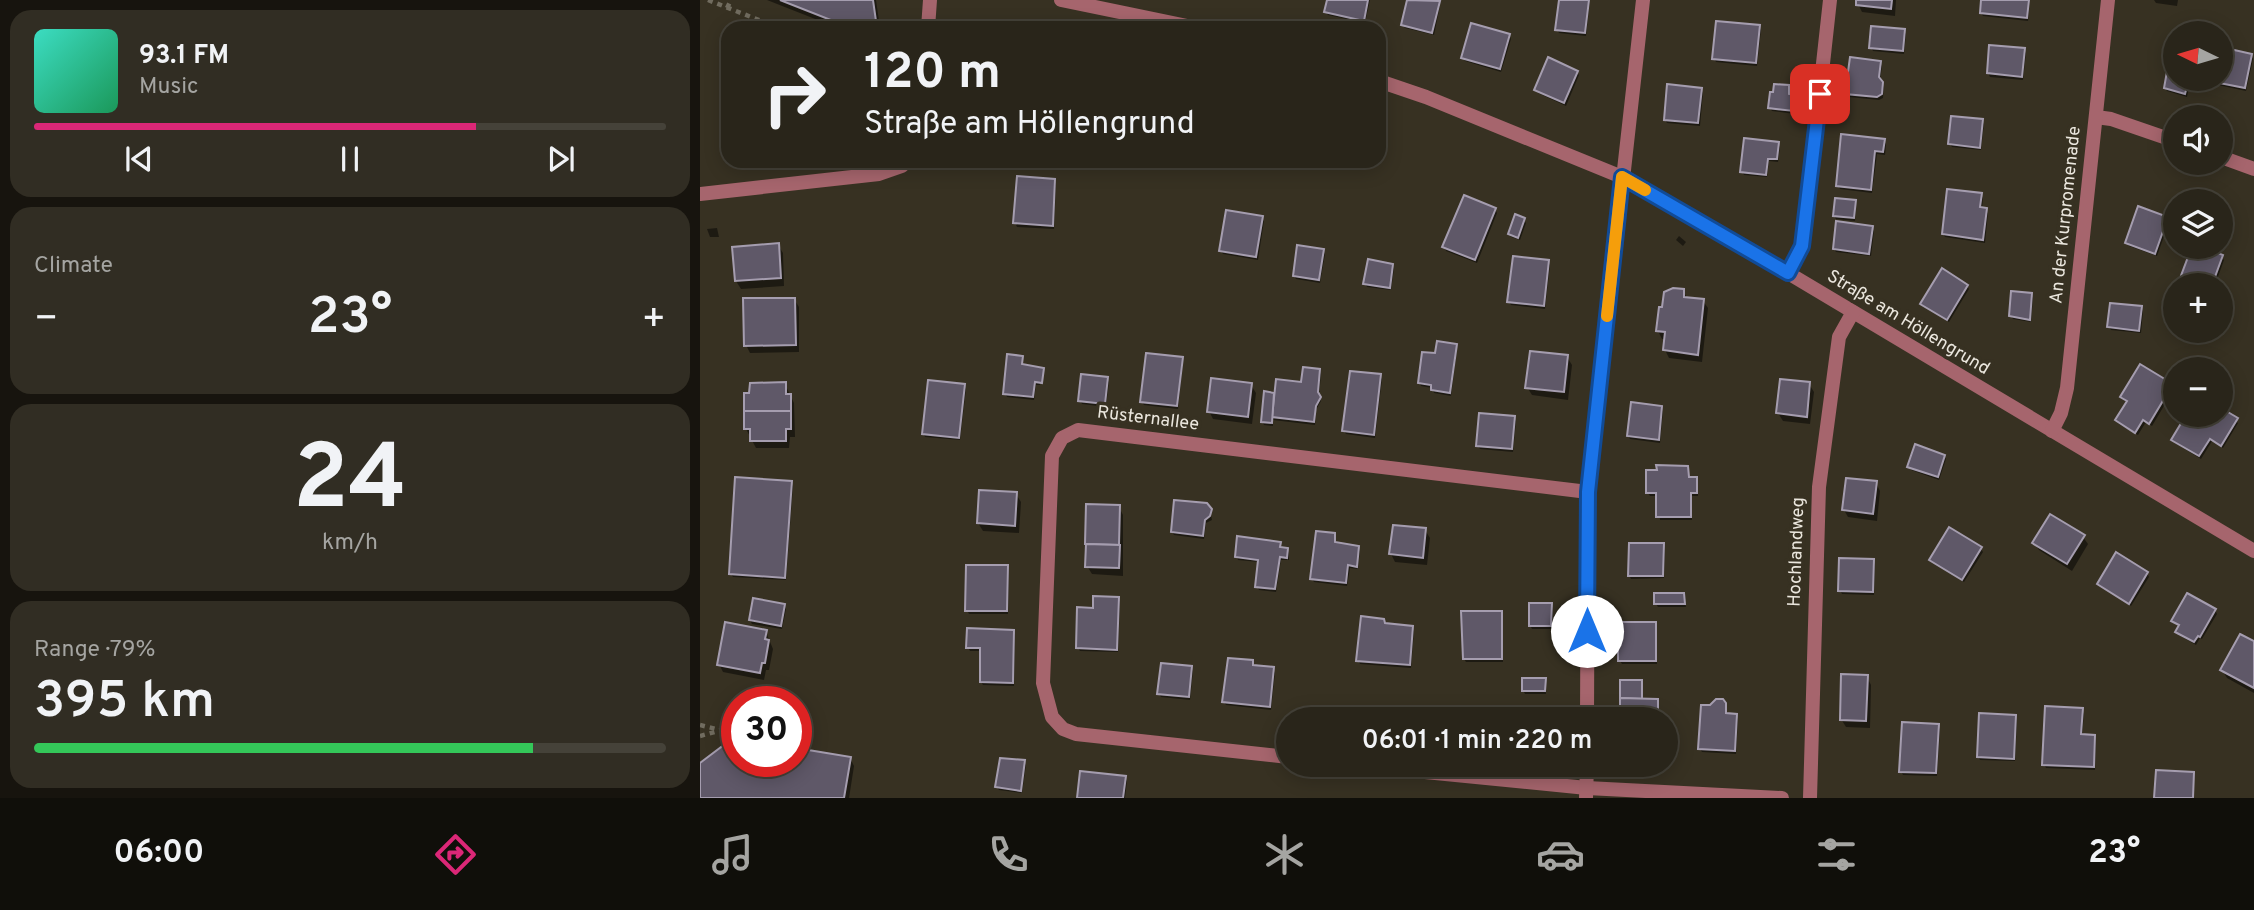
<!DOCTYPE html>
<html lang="en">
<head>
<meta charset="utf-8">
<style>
  body { margin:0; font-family:Overpass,sans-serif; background:#312d23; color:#f1f3f6; height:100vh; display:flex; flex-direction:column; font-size:26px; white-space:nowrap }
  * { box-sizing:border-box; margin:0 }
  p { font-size:23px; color:#a5a5a2 }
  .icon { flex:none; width:38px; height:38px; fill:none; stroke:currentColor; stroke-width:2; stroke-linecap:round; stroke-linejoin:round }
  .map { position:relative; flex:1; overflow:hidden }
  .sheet { display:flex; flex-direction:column; gap:10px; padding:10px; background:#17140e; width:700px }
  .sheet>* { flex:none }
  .top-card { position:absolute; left:21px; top:21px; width:665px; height:147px; border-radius:21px; box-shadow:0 4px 18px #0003,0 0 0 2px #454239; background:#29251a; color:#f1f3f6; overflow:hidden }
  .needle { width:46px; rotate:275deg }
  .tools { position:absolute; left:1463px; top:21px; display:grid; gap:14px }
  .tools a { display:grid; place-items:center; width:70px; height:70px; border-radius:50%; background:#29251a; box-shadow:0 4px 18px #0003,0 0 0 2px #454239; font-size:35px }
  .speed { position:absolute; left:21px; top:686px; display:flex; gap:14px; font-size:35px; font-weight:700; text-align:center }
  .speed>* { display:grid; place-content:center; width:91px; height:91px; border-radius:50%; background:#29251a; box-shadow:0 4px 18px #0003,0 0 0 2px #454239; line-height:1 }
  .speed .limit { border:10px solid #d22; background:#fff; color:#111 }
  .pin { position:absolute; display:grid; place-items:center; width:60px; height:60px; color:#fff; margin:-30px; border-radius:14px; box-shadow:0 4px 10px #0006 }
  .me { position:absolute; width:77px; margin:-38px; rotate:0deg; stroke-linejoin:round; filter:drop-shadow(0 0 5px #0008) }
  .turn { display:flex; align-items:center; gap:24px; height:147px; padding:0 28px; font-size:32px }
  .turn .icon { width:91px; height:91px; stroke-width:2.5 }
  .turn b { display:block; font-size:49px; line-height:60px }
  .big { font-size:52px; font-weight:600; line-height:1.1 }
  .sheet .widget { flex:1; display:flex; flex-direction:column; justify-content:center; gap:10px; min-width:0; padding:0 24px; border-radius:21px; background:#312d23 }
  .sheet .dial { align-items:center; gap:0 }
  .dial b { font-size:91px; line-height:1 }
  .song { display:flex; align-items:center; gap:21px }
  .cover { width:84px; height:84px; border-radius:10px; background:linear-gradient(135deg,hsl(170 70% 55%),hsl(150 70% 35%)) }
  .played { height:7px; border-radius:4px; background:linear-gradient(90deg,#db2777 70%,#454239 70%) }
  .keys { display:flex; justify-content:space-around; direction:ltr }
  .heat { display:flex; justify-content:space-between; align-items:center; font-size:38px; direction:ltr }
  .charge { height:10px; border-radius:5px; background:linear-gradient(90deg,#34c759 79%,#454239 0) }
  .trip { position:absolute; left:576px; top:707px; width:402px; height:70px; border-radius:35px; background:#29251a; box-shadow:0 4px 18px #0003,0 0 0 2px #454239; font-weight:600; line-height:70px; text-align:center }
  .tabs { display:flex; height:112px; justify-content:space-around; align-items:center; background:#100f0a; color:#a5a5a2 }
  .tabs .icon { width:49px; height:49px }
  .tabs .current { color:#db2777 }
  .tabs b { font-size:32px; color:#f1f3f6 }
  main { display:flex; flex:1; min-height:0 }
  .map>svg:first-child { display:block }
</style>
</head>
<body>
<main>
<section class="sheet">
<div class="widget">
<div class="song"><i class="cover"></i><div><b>93.1 FM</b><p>Music</p></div></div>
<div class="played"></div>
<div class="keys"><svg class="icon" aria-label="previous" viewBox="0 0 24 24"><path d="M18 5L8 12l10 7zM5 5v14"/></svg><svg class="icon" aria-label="pause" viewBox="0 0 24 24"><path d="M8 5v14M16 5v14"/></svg><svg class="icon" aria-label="next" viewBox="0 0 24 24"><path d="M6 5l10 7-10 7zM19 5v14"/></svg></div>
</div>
<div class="widget"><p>Climate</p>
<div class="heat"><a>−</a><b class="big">23°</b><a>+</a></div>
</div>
<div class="widget dial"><b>24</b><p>km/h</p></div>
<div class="widget"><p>Range · 79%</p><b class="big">395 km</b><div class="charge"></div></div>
</section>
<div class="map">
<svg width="1554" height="798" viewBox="0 0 1554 798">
  <rect width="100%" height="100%" fill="#373122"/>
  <g fill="#0007">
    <path d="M67,0H176L180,28H138Z"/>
    <path d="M629,0H670L665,23L628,15L626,12Z"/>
    <path d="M709,0L738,3L740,6L734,35L705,28L703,25Z"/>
    <path d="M861,0H890L886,36L859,33L857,29Z"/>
    <path d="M1158,0H1196L1195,16L1162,12L1158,4Z"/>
    <path d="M1283,0H1330L1328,21L1283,16L1281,13Z"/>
    <path d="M1454,0H1478L1477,6L1456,3Z"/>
    <path d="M1059,27L1061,30L1057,66L1016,62L1014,58Z"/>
    <path d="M1204,31L1206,34L1204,54L1173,51L1171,47Z"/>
    <path d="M809,35L811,39L801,72L765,61L763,58Z"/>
    <path d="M1521,48L1551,55L1553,59L1546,91L1513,84L1511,79H1521Z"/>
    <path d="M1324,50L1326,53L1323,80L1290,77L1288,73Z"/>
    <path d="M1180,63L1182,66L1180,81L1184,87L1183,98L1179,100L1149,97L1147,94Z"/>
    <path d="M1470,68L1475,70V79H1491L1487,97L1467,91L1465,88Z"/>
    <path d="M877,72L879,75L866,106L838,93L836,90Z"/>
    <path d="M1088,87L1090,96H1095L1097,100L1095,114L1072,111L1070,108Z"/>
    <path d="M1001,89L1003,93L1000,126L967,123L965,120Z"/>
    <path d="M1282,121L1284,124L1281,150L1252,147L1250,144Z"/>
    <path d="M1184,141L1186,144L1185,155L1177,154L1172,193L1140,189L1138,185Z"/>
    <path d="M1078,144L1080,147L1078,162L1069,161L1067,177L1044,175L1042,171Z"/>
    <path d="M354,180L356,184L354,229L317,227L315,223Z"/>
    <path d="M1281,195L1283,198L1282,209L1288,213L1285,243L1245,237L1243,234Z"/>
    <path d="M1154,202L1156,205L1155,221L1136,219L1134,216Z"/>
    <path d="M795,209L797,213L777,263L746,251L744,247Z"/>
    <path d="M562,218L564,221L558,260L523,254L521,251Z"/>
    <path d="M1467,218L1469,222L1457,256L1429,246L1427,243Z"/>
    <path d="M824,220L826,223L820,240L811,237L809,233Z"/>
    <path d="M17,228L19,237H10L7,229Z"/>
    <path d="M1172,228L1174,231L1171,256L1136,252L1134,249Z"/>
    <path d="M979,236L986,242L983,246L976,240Z"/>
    <path d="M78,245L83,253L84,286L41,289L36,281Z"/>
    <path d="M623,251L625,254L620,283L596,279L594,276Z"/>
    <path d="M1522,257L1524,260L1515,285L1483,284L1481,281L1509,258Z"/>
    <path d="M848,262L850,265L845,309L811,305L809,302Z"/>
    <path d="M692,265L694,269L691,290L667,287L665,283Z"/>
    <path d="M1267,286L1269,289L1249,322L1222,304Z"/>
    <path d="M983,291L988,299L1003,301L1008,308L1002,362L969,358L965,350L966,339H962L958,331Z"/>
    <path d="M1331,295L1333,298L1331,322L1313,319L1311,316Z"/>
    <path d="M94,299L99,307V352L50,353L46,345Z"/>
    <path d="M1441,308L1443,311L1441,333L1411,330L1409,327Z"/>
    <path d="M755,346L757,349L751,396L734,393L732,388L721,386L719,382L737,355Z"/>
    <path d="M867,357L872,365L868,400L832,395L827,387Z"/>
    <path d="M322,358L323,366L342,371L340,385H336L334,400L307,397L305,393Z"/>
    <path d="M482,358L483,362L478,409L444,405L442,402Z"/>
    <path d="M619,371L621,374L619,397L621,401L616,410L615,425L573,420V426L564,425L562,421L565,393L576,395L603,384Z"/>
    <path d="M680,376L682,379L675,438L646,434L644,431Z"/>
    <path d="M407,379L409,382L406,407L382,404L380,400Z"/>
    <path d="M85,384L94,403L95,437H90L89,448H56L46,429Z"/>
    <path d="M1109,384L1114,392L1110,424L1083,421L1078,413Z"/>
    <path d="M551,385L556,393L552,424L513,419L509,411Z"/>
    <path d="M1472,385L1474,389L1452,426L1446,422L1438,435L1419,424L1417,421L1428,403L1422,397Z"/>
    <path d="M264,386L266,389L260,440L225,437L223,433Z"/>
    <path d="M961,408L963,411L960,443L930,439L928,436Z"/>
    <path d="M1521,410L1538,423L1523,448L1512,441L1501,459L1475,443L1473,440L1488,415H1521Z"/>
    <path d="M814,418L816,421L813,452L780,449L778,446Z"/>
    <path d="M1244,456L1246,459L1239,480L1211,470L1209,467Z"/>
    <path d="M987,467L989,479H996L998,482V496H992V520H960L958,496H950L948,493Z"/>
    <path d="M91,483L93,486L86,580L33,577L31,574Z"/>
    <path d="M1176,483L1180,491L1177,521L1148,517L1144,510Z"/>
    <path d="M316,494L321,502L319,533L283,531L278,523Z"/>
    <path d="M419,507L423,515V576L392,574L387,566Z"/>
    <path d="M510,510L512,520L506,523L504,539L474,535L472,532Z"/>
    <path d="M725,530L730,538L727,565L695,562L691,554Z"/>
    <path d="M634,535L636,544L658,547L660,551L658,569L650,568L647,586L614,582L612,579Z"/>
    <path d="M1383,537L1388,544L1372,571L1339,550L1334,543Z"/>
    <path d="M580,544L582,549H587L589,553V560H581L576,592L559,590L557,586L559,562L538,560L537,557Z"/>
    <path d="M963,545L965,549L964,578L931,579L929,575Z"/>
    <path d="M1281,549L1283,552L1264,582L1231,560Z"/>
    <path d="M1173,561L1175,564L1174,595L1142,594L1140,590Z"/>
    <path d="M307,567L309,570L308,614H269L267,610Z"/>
    <path d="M1447,573L1449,577L1431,606L1399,584Z"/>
    <path d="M983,594L986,607H958L956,604V595Z"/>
    <path d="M418,599L420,602L418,652L380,651L378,648L394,609Z"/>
    <path d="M84,605L86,609L82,629L52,624L50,620Z"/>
    <path d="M851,605L853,608L852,629H832L830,625Z"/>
    <path d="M1515,610L1517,614L1502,639L1500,638L1496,645L1479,635L1477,632L1480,627L1473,621Z"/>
    <path d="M801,613L803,616V662H766L764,659Z"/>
    <path d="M955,624L957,627V664H922L920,661Z"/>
    <path d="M686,625L712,628L714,631L711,668L660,664L658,660Z"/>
    <path d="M313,631L315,635L314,686L283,685L281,682V651H270L268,647Z"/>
    <path d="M66,632L73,649L69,670H66L64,680L23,672L19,664Z"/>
    <path d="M1554,643V693L1527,678L1522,670Z"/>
    <path d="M552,662L554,666L573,669L575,673L571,710L526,705L524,702Z"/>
    <path d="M491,668L493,671L490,700L461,697L459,694Z"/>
    <path d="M1167,677L1171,685L1170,728L1146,727L1141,719Z"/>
    <path d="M844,680L846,694H825L823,690Z"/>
    <path d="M921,681H941L943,700L957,701L961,719H921Z"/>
    <path d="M1022,701L1027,709V715L1036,716L1038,719L1036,754L1002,752L1000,749L1011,706Z"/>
    <path d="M820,708H846L850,719H820Z"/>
    <path d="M1382,710L1384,714L1382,736H1394L1396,740L1395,770L1346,768L1344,764Z"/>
    <path d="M1315,717L1317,720L1315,761L1280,760L1278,756Z"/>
    <path d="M1238,725L1240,729L1237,776L1203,775L1201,771Z"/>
    <path d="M150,758L154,766L149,798H0V765L37,761Z"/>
    <path d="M324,762L326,765L322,793L299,790L297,787Z"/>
    <path d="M425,778L427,781L425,798H379Z"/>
  </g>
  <g fill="#5f5868" stroke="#a59daf" stroke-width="2">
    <path d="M80,0H173L177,28H151Z"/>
    <path d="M627,0H668L664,21L624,12Z"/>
    <path d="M707,0L740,1L732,33L701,25Z"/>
    <path d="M859,0H889L885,33L855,30Z"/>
    <path d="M1156,0H1192L1191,9L1156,5Z"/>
    <path d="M1281,0H1329L1327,18L1280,13Z"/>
    <path d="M1016,21L1060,25L1056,63L1012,59Z"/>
    <path d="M771,23L810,34L800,69L761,58Z"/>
    <path d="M1171,26L1205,29L1203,51L1169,48Z"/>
    <path d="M1289,45L1325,48L1322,77L1287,73Z"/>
    <path d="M1521,47L1552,54L1545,88L1509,81V79H1521Z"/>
    <path d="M848,57L878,71L864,103L834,90Z"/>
    <path d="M1150,57L1181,61L1179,77L1183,82L1182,94L1177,97L1145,94Z"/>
    <path d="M1468,66L1475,68V79H1489L1485,94L1464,88Z"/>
    <path d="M967,84L1002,88L998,123L964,120Z"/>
    <path d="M1074,84L1089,85V94L1096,95L1094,111L1068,108L1070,92H1073Z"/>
    <path d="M1251,116L1283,119L1280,148L1248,144Z"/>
    <path d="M1141,134L1185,139L1183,152L1175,151L1171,190L1136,186Z"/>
    <path d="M1044,138L1079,142L1077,159H1068L1066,175L1040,172Z"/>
    <path d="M317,176L355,179L353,226L313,223Z"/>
    <path d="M1247,189L1282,193L1280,207L1287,208L1283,240L1242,234Z"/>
    <path d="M764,195L796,208L775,260L742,247Z"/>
    <path d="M1135,198L1156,200L1154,218L1133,216Z"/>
    <path d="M1438,206L1468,217L1455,254L1425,243Z"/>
    <path d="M526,210L563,216L556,257L519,251Z"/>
    <path d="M815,214L825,218L818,238L808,234Z"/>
    <path d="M1136,221L1173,226L1169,254L1133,249Z"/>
    <path d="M79,243L81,278L35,281L32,247Z"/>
    <path d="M597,245L624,249L619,280L593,276Z"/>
    <path d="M1491,249L1508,256L1510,250L1523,255L1512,285H1490L1479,281Z"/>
    <path d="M813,256L849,260L844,306L807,302Z"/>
    <path d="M668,259L693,264L690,288L663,284Z"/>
    <path d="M1242,268L1268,285L1247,320L1220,304Z"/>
    <path d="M973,288L984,289V297L1004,299L998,355L963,350L965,332L956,331L959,307H962L964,292Z"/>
    <path d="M1311,291L1332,293L1330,320L1309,316Z"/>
    <path d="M43,298H95L96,345L44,346Z"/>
    <path d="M1410,303L1442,306L1439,331L1407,327Z"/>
    <path d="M737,341L757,344L750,393L731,390V385L718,383L722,352L735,353Z"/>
    <path d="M830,351L868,355L864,392L825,388Z"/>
    <path d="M446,353L483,357L477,406L440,402Z"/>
    <path d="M307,354L323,356L322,364L344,368L342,383L335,382L333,397L303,394Z"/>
    <path d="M1440,364L1473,384L1449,424L1443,420L1435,433L1415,420L1427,401L1420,397Z"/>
    <path d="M603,367L620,369L618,392L621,397L616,406L614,422L572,417L576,379L601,382Z"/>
    <path d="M650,371L681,374L674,435L642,431Z"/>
    <path d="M381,374L408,377L405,404L378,401Z"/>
    <path d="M511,378L552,383L548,417L507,412Z"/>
    <path d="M1080,379L1110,382L1107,417L1076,413Z"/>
    <path d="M228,380L265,384L259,438L222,434Z"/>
    <path d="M86,382V394H91V411H44V393H49L50,383Z"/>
    <path d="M564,391L574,393L572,423L561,422Z"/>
    <path d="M931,402L962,406L959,440L927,436Z"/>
    <path d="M1521,408L1538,418L1521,446L1510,439L1499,456L1471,440L1486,415H1521Z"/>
    <path d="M44,411H91V429H86V441H50V429H44Z"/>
    <path d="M779,413L815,416L812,449L776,446Z"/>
    <path d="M1215,444L1245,455L1238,477L1207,467Z"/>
    <path d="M956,465L988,466L989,477H997V493H991V517H956V493H946V470H957Z"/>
    <path d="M35,477L92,481L85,578L29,574Z"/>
    <path d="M1146,478L1177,481L1173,514L1142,510Z"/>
    <path d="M279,490L317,492L315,526L277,523Z"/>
    <path d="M474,500L507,503L512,509L510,516L505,520L503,536L471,532Z"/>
    <path d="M386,504L420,505L419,545L385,544Z"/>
    <path d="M1350,514L1385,535L1367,564L1332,543Z"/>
    <path d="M693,525L726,528L723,558L689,554Z"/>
    <path d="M1249,527L1282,547L1262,580L1229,560Z"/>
    <path d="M616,531L635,533V542L659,546L657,567L648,565L646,583L610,579Z"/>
    <path d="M537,536L581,542L580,547L588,548L587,558L580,557L575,589L555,587L558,560L535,557Z"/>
    <path d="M929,543H964L963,576H928Z"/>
    <path d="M386,544L420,545L419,568L385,567Z"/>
    <path d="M1416,552L1448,572L1429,604L1397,584Z"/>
    <path d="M1139,558L1174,559L1173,592L1138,591Z"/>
    <path d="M266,565H308L307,611H265Z"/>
    <path d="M954,593H984L985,604H954Z"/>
    <path d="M1487,593L1516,609L1500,637L1498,636L1494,642L1475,632L1479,625L1471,621Z"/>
    <path d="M393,596L419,597L417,650L376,648L377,607L393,608Z"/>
    <path d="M53,598L85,604L81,626L49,620Z"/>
    <path d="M829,603H852L851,626H829Z"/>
    <path d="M761,611H802V659H763Z"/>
    <path d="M661,616L684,619L685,623L713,626L710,665L656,661Z"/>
    <path d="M25,622L67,630L65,639L69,640L65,663H62L60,673L17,665Z"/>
    <rect x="918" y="622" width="38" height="39"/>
    <path d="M267,628L314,630L313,683L280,682V648H266Z"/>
    <path d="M1540,634L1554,641V688L1520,670Z"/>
    <path d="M528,658L553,660V665L574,667L570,707L522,702Z"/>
    <path d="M461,663L492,666L489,697L457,694Z"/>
    <path d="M1141,674L1168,675L1166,721L1140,720Z"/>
    <path d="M822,678H846L845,691H822Z"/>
    <path d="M920,680H942V699L920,698Z"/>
    <path d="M920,698L958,699V711L963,719H920Z"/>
    <path d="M1016,699H1023L1026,703V713L1037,714L1035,751L998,749L1001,705H1010Z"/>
    <path d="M819,706H847V719H818Z"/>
    <path d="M1345,706L1383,708L1381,734L1395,735L1394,767L1342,765Z"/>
    <path d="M1279,713L1316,715L1314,759L1277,757Z"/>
    <path d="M1202,722L1239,724L1236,773L1199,772Z"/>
    <path d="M33,738H37V761H96V748L151,757L144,798H0V763Z"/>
    <path d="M300,758L325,760L321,791L295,787Z"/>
    <path d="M1456,770L1494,772L1493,798H1454Z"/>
    <path d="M380,771L426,776L423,798H377Z"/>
  </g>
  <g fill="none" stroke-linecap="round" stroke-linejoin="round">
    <g stroke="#716c5f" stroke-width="4.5" stroke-dasharray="5 5" stroke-linecap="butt">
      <path d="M8,0L79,28"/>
      <path d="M27,8L31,0"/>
      <path d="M0,725L20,730"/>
      <path d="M96,735L111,738"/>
      <path d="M0,736L37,726"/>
    </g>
    <g stroke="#a6656d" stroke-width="14">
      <path d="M361,0L497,28"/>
      <path d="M228,28L230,0"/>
      <path d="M679,81L726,97L922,177L1088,273L1554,551"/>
      <path d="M1396,117L1411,119L1475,141"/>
      <path d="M1521,157L1554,169"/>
      <path d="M0,194L179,174L202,166L206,161"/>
      <path d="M1088,273L1103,245L1130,0"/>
      <path d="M1352,431L1361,413L1367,388L1408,0"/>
      <path d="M887,719L888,492L943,0"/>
      <path d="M588,757L376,734L363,729L352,717L343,683L352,456L362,438L378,430L888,492"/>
      <path d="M654,765L887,788L1082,798"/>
      <path d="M886,798L887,765"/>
      <path d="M1110,798L1119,487L1139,337L1153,312"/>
    </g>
  </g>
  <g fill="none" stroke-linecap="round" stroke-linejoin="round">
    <g stroke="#114b97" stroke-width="18">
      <path id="route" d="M887,631L888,492L922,177L1088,273L1102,246L1120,94"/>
    </g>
    <use href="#route" stroke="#1a73e8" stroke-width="12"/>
    <path stroke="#f59e0b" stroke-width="12" d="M907,316L922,177L945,190"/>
  </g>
  <g text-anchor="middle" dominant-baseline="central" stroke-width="7" stroke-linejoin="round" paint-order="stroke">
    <g font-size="18" fill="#ebe7de" stroke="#373122">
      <text transform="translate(1366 215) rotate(-84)">An der Kurpromenade</text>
      <text transform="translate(1208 323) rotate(31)">Straße am Höllengrund</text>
      <text transform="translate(448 419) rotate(7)">Rüsternallee</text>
      <text transform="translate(1097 552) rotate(-88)">Hochlandweg</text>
    </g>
  </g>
</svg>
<div class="tools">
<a><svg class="needle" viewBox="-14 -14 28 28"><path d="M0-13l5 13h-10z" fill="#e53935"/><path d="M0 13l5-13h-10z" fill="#a5a5a2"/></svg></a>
<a><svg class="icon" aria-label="sound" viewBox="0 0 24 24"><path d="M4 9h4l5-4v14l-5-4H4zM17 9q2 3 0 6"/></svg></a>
<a><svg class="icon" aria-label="layers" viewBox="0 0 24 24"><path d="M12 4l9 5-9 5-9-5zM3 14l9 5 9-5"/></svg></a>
<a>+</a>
<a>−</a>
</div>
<div class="speed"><div class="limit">30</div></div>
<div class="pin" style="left:1120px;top:94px;background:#d93025"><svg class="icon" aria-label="arrive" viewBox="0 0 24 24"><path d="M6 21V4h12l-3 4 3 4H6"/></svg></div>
<svg class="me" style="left:887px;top:631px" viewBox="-20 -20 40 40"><circle r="19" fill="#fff"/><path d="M0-13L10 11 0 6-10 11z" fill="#1a73e8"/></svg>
<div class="trip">06:01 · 1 min · 220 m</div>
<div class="top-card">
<div class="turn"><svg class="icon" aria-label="right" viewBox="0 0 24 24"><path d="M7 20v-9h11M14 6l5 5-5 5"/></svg><div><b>120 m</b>Straße am Höllengrund</div></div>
</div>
</div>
</main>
<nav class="tabs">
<b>06:00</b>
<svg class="icon current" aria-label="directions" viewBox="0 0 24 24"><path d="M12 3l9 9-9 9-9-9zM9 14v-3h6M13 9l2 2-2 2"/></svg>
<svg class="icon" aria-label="music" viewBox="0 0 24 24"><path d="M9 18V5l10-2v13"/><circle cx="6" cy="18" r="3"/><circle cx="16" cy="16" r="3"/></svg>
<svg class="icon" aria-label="phone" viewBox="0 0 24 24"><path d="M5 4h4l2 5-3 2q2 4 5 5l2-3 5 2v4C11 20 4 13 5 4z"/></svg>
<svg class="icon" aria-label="climate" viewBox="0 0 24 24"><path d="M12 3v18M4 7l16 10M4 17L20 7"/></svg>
<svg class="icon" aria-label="car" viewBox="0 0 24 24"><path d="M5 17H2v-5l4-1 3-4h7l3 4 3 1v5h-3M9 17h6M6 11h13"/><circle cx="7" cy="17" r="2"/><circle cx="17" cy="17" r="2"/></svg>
<svg class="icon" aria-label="filters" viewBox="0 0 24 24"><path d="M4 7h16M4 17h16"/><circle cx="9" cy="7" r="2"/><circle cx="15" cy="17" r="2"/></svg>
<b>23°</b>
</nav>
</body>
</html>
